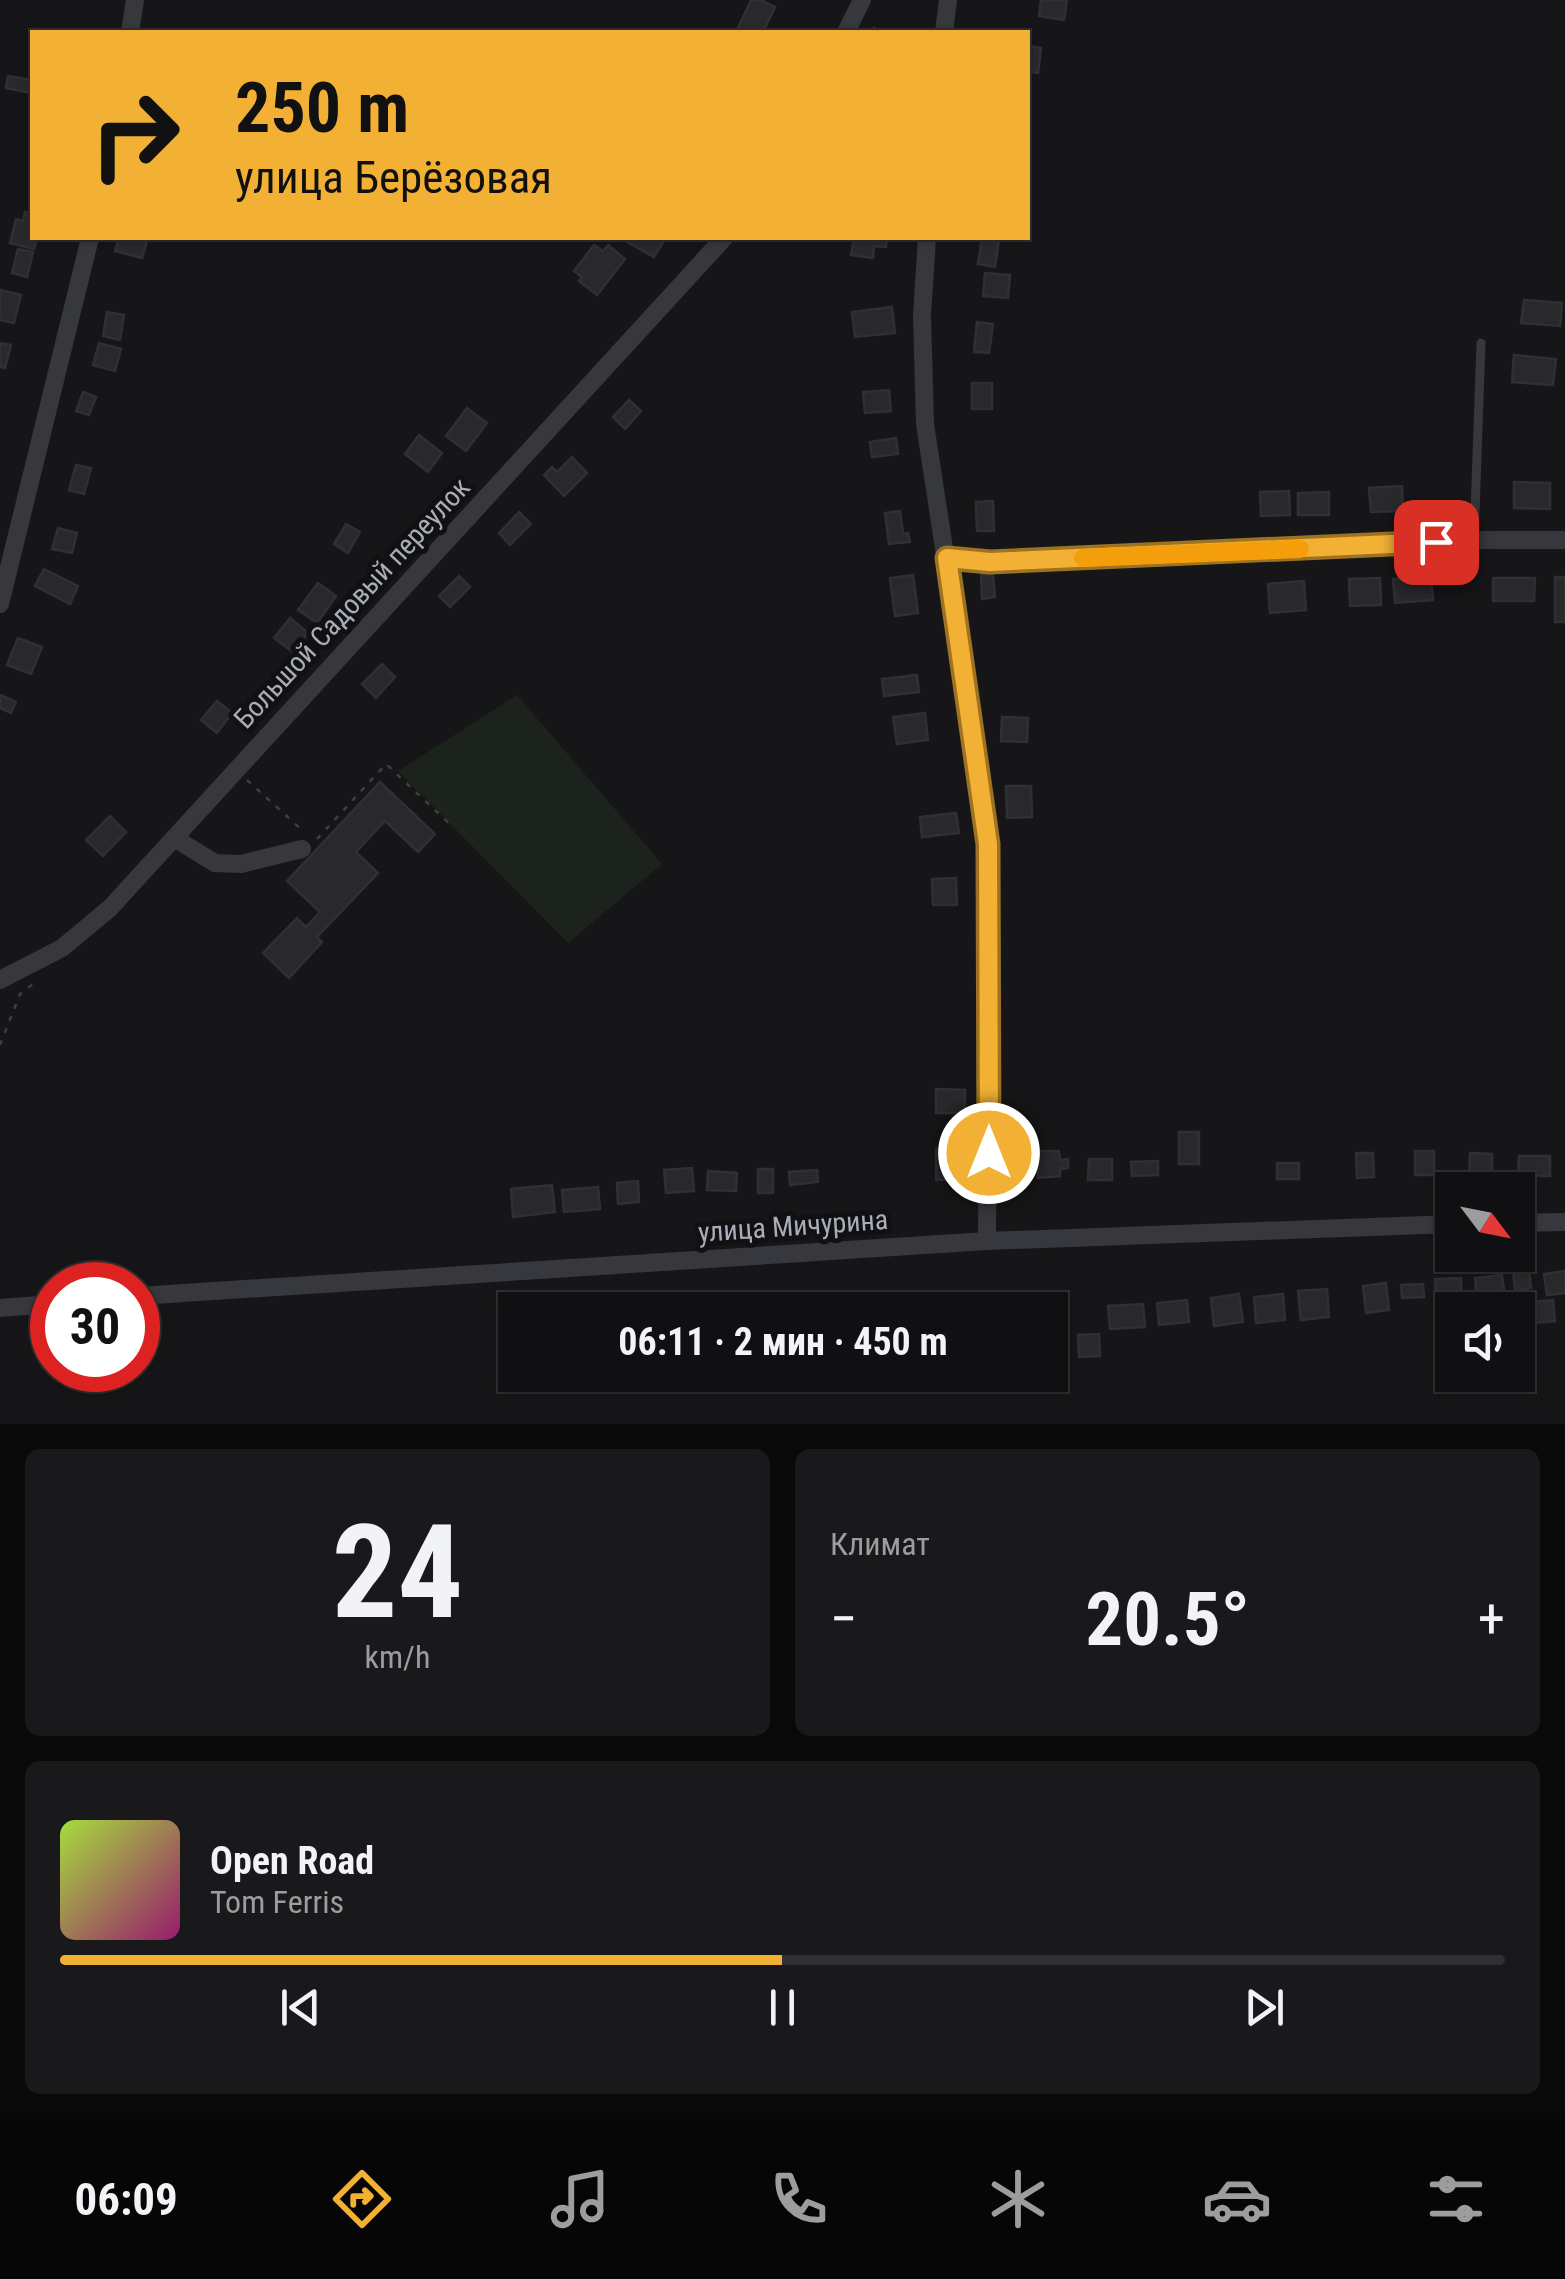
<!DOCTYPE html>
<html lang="ru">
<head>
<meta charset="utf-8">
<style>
  body { margin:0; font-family:"Roboto Condensed",sans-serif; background:#19191b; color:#f1f3f6; height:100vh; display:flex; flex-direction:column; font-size:38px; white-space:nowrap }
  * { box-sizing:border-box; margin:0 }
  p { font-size:32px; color:#9c9d9f }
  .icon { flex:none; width:55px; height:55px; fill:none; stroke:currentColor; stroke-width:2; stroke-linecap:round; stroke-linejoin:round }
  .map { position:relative; height:1424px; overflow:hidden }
  .panel { display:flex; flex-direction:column; gap:25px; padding:25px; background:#09090a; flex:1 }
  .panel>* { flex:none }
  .guide { position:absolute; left:30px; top:30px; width:1000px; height:210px; border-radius:0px; box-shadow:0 2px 8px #0004,0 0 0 2px #303032; background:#f2b134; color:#111; overflow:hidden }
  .needle { width:65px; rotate:122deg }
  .fabs { position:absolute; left:1435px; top:1172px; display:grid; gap:20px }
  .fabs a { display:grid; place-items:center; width:100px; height:100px; border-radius:0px; background:#101012; box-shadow:0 2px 8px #0004,0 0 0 2px #303032; font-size:50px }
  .speed { position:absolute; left:30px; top:1262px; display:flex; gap:20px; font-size:50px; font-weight:700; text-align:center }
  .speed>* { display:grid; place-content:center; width:130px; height:130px; border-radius:50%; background:#101012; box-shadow:0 2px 8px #0004,0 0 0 2px #303032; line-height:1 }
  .speed .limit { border:15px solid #d22; background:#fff; color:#111 }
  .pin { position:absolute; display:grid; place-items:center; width:85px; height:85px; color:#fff; margin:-42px; border-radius:20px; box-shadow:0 5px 15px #0006 }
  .me { position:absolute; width:110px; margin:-55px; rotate:0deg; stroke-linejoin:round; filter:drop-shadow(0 0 8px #0008) }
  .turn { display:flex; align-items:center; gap:35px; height:210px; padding:0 40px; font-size:45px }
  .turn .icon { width:130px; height:130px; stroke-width:2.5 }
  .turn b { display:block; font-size:70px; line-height:85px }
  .big { font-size:75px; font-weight:700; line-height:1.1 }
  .panel .card { flex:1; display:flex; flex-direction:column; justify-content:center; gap:15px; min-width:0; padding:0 35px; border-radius:15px; background:#19191b }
  .panel .dial { align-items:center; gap:0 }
  .dial b { font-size:130px; line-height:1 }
  .song { display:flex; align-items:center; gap:30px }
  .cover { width:120px; height:120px; border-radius:15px; background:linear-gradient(135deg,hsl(80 70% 55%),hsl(320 70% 35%)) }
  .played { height:10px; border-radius:5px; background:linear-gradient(90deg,#f2b134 50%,#303032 50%) }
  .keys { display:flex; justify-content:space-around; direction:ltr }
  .heat { display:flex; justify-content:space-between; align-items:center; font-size:55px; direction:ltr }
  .panel .tiles { flex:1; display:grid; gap:25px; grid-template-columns:1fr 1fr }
  .card:last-child { grid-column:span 2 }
  .trip { position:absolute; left:498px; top:1292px; width:570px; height:100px; border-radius:0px; background:#101012; box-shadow:0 2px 8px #0004,0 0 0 2px #303032; font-weight:700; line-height:100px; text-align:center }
  .dock { display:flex; height:160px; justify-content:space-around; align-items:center; background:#060607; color:#9c9d9f }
  .dock .icon { width:70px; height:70px }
  .dock .selected { color:#f2b134 }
  .dock b { font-size:45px; color:#f1f3f6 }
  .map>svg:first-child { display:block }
</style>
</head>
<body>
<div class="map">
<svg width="1565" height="1424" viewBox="0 0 1565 1424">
  <rect width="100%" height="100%" fill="#161618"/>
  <path fill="#1c231d" d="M517,695L662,864L568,943L398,771Z"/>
  <g fill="#29292c" stroke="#303034" stroke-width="2.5">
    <path d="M751,0H761L775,7L763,32H749L738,28Z"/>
    <path d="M1041,0H1067L1064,20L1039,16Z"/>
    <path d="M1028,46L1041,48L1038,73L1028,71Z"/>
    <path d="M8,76L32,80V93L6,88Z"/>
    <path d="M25,212L32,214V238H37L34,249L10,243L16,219L23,221Z"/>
    <path d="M119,238H148L142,258L115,251Z"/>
    <path d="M620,238H657L664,241L654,257Z"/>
    <path d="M854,238H887L886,247L874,246L873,258L851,255Z"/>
    <path d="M982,238L999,240L995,267L978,264Z"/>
    <path d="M594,245L603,251L608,245L625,259L597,295L579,281L582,277L574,271Z"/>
    <path d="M18,249L33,252L27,277L12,273Z"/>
    <path d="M985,273L1010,275L1008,298L983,296Z"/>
    <path d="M0,290L21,295L14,323L0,320Z"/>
    <path d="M1524,300L1562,303L1560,326L1521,323Z"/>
    <path d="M892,307L895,333L855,337L852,312Z"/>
    <path d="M107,312L124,315L120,340L103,336Z"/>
    <path d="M977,322L993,324L989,353L974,352Z"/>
    <path d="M0,343L11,345L5,368L0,367Z"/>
    <path d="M99,343L121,349L115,371L93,365Z"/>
    <path d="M1514,355L1556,359L1553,385L1512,382Z"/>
    <rect x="972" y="383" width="20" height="26"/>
    <path d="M889,390L891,411L865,413L863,392Z"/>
    <path d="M83,392L96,397L89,415L76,411Z"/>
    <path d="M629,400L641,411L625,429L613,417Z"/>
    <path d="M467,408L487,423L466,451L446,436Z"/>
    <path d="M419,435L442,453L428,472L405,454Z"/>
    <path d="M896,438L898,454L872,457L870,442Z"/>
    <path d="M572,457L587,473L564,496L544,475L552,467L557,472Z"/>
    <path d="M76,465L91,468L84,494L69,490Z"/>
    <path d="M1514,482L1550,483V509L1514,508Z"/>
    <path d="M1402,486L1403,511L1371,512L1369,488Z"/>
    <path d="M1289,491L1290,515L1261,516L1260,492Z"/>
    <path d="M1329,492V515H1298V493Z"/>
    <path d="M993,501L994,531H977L976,502Z"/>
    <path d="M900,511L903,534L908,533L910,542L889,544L885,513Z"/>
    <path d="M519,512L531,524L510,545L499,533Z"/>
    <path d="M346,524L360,532L348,553L334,544Z"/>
    <path d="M58,528L77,533L72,553L52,549Z"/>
    <path d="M44,569L78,586L70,604L35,586Z"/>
    <path d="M993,574L995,597L982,599L981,575Z"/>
    <path d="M913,575L918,613L895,616L890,578Z"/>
    <path d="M459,576L470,587L450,607L439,596Z"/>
    <path d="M1431,576L1433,600L1395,603L1393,579Z"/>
    <rect x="1555" y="577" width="10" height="45"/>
    <path d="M1380,578L1381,605L1350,606L1349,579Z"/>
    <path d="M1493,578H1535L1534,601H1493Z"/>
    <path d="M1304,581L1306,610L1270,613L1268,584Z"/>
    <path d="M318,583L336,596L317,623L298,610Z"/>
    <path d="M290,618L308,633L293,652L274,638Z"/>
    <path d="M18,638L42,647L31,674L7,665Z"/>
    <path d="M382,664L395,677L376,698L362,684Z"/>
    <path d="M917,675L919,692L884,696L882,679Z"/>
    <path d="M0,695L16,702L11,713L0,708Z"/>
    <path d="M217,701L232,713L217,733L201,720Z"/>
    <path d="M925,713L928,740L897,744L893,717Z"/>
    <path d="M1002,717L1028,718L1027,742L1001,741Z"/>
    <path d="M380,782L435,834L418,852L385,821L356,852L378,873L317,937L322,942L289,978L263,953L297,918L306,927L320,912L287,881Z"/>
    <path d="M1006,786H1031L1032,817L1007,818Z"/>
    <path d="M956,813L959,833L922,837L920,817Z"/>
    <path d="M110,816L126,832L103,856L86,840Z"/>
    <path d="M956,878L957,905H933L932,879Z"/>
    <path d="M936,1089L965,1090V1113H936Z"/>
    <rect x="1179" y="1132" width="20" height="32"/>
    <path d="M969,1148L970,1180H936V1149Z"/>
    <path d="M1037,1151H1059L1060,1160L1068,1159V1168L1060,1169V1176L1038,1178Z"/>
    <rect x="1415" y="1151" width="19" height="24"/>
    <path d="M1356,1153H1373L1374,1177L1357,1178Z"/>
    <path d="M1470,1153L1492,1154V1176H1469Z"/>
    <rect x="1004" y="1156" width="19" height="22"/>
    <path d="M1519,1156H1550V1176H1518Z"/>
    <path d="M1089,1159H1112V1180H1088Z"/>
    <path d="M1158,1161V1175L1132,1176L1131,1162Z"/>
    <rect x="1277" y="1163" width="22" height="16"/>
    <path d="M692,1168L694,1191L666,1193L664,1170Z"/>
    <rect x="758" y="1169" width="15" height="24"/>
    <path d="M817,1170L818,1182L790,1185L789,1172Z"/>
    <path d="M708,1171L737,1173L736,1191L707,1190Z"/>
    <path d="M638,1181L639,1202L618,1204L617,1183Z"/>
    <path d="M552,1185L555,1212L513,1217L511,1189Z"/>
    <path d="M598,1187L600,1209L564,1212L562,1190Z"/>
    <path d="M1529,1270L1531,1288L1515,1290L1513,1271Z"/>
    <path d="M1565,1271V1293L1547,1295L1544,1274Z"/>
    <path d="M1502,1275L1505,1298L1477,1301L1475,1278Z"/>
    <path d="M1461,1278L1462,1303L1437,1304L1435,1279Z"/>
    <path d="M1386,1283L1389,1310L1366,1313L1363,1286Z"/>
    <path d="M1423,1284L1424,1297L1402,1298L1401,1285Z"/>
    <path d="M1327,1289L1329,1317L1301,1320L1298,1291Z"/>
    <path d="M1239,1294L1243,1322L1214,1326L1211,1298Z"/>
    <path d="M1283,1294L1285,1320L1256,1323L1254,1297Z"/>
    <path d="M1187,1300L1189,1322L1159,1325L1157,1303Z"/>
    <path d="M1553,1300L1555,1321L1534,1323L1532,1302Z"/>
    <path d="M1143,1304L1145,1327L1110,1329L1108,1306Z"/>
    <path d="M1039,1305V1310H999V1307Z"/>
    <path d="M1053,1306H1066L1067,1332L1053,1333Z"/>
    <path d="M1099,1334L1100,1356L1079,1357L1078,1335Z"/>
  </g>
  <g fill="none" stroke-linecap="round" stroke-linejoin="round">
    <g stroke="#3d3f44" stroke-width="2.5" stroke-dasharray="5 8" stroke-linecap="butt">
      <path d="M873,32L874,28L885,32"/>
      <path d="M247,780L304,832"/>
      <path d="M317,839L386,764L454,828"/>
      <path d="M0,1045L20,994L36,982"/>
    </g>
    <path stroke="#37383d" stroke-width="9" d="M1474,541L1481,343"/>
    <g stroke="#37383d" stroke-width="18">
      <path d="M130,32L135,0"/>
      <path d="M846,32L862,0"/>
      <path d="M944,32L948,0"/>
      <path d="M927,238L922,315L925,424L989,843L987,1241"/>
      <path d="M947,558L990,562L1486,540H1565"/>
      <path d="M0,604L90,238"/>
      <path d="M174,838L215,863L241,864L302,849"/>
      <path d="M0,980L62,948L110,908L724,238"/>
      <path d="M1518,1223L1565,1222"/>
      <path d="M138,1296L987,1241L1452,1224"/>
      <path d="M0,1308L52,1304"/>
    </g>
  </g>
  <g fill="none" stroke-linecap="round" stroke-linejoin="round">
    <g stroke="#9d7322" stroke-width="25">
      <path id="route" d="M989,1153L988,844L947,558L990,562L1436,542"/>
    </g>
    <use href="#route" stroke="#f2b134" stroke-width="18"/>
    <path stroke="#f59e0b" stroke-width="18" d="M1083,558L1300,549"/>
  </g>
  <g text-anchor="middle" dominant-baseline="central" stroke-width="10" stroke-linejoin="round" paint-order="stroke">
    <g font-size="28" fill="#a8adb8" stroke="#111113">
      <text transform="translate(352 603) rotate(-47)">Большой Садовый переулок</text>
      <text transform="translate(793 1226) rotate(-4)">улица Мичурина</text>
    </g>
  </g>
</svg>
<div class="fabs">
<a><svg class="needle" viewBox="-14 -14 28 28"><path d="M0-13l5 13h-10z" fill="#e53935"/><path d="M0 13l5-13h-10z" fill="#9c9d9f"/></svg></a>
<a><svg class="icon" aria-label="sound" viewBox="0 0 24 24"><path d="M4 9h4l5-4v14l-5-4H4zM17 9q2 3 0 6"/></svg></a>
</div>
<div class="speed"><div class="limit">30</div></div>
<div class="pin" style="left:1436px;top:542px;background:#d93025"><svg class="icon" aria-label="arrive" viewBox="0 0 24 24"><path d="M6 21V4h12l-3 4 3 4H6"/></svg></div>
<svg class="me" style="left:989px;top:1153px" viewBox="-20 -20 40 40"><circle r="17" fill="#f2b134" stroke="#fff" stroke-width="3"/><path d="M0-11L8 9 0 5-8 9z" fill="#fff"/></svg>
<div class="trip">06:11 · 2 мин · 450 m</div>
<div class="guide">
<div class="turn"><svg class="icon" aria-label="right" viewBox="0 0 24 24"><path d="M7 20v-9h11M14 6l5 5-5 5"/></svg><div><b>250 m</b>улица Берёзовая</div></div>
</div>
</div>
<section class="panel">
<div class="tiles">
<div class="card dial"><b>24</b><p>km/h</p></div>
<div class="card"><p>Климат</p>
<div class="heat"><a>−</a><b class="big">20.5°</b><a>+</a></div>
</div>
<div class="card">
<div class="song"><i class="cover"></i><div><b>Open Road</b><p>Tom Ferris</p></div></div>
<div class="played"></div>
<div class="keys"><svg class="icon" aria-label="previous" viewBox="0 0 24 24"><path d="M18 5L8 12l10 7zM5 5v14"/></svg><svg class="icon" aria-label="pause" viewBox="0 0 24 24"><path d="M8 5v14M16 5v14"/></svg><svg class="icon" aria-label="next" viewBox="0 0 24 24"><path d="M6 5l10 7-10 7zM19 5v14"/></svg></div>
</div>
</div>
</section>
<nav class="dock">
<b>06:09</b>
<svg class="icon selected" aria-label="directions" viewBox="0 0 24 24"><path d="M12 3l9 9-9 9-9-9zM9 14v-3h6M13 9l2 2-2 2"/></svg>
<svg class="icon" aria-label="music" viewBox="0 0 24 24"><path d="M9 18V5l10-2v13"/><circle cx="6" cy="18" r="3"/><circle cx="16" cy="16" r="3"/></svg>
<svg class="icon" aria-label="phone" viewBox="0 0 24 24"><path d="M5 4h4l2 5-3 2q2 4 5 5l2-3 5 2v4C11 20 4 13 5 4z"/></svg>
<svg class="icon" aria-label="climate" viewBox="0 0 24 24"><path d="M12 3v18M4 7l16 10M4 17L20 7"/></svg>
<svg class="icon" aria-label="car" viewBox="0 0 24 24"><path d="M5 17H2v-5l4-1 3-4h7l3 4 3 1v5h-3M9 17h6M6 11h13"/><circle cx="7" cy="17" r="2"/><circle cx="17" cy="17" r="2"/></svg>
<svg class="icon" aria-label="filters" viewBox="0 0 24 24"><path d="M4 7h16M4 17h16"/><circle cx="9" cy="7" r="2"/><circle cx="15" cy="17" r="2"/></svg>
</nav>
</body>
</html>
